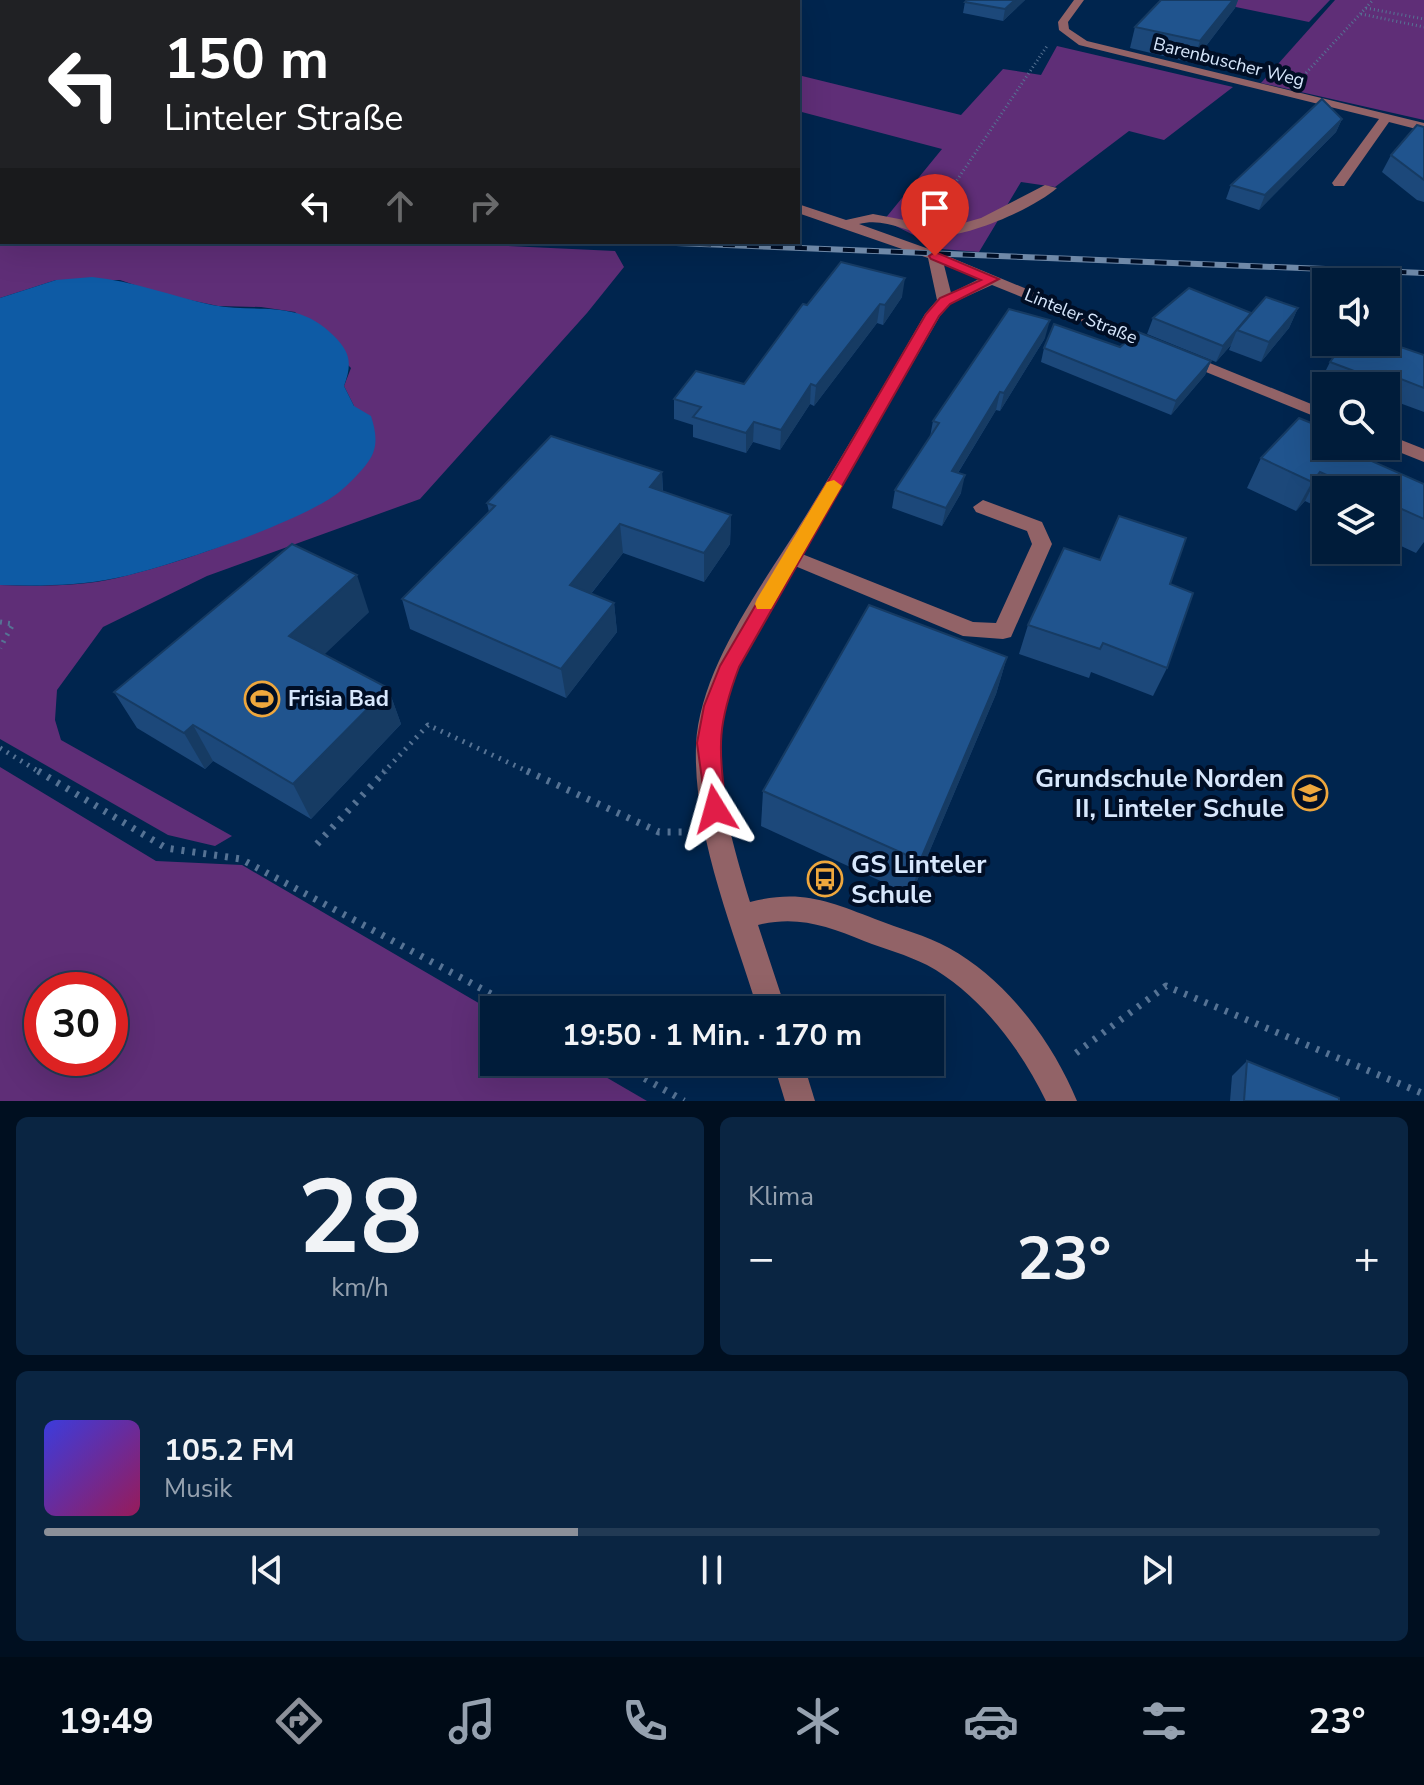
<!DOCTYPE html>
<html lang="de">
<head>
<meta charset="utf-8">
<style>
  body { margin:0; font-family:"Nunito Sans",sans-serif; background:#0a2542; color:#f1f3f6; height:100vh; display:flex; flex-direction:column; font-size:30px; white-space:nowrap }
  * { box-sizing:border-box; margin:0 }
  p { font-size:26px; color:#95a1af }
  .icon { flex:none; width:44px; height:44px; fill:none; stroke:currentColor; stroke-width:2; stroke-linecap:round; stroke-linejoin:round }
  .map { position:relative; height:1101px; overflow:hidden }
  .side { display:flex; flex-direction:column; gap:16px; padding:16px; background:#000f20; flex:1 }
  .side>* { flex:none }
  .top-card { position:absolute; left:0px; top:0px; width:800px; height:244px; box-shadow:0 8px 32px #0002,0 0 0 2px #223a54; background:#202124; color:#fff; overflow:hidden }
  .buttons { position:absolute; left:1312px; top:268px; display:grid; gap:16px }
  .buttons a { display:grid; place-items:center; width:88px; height:88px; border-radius:0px; background:#001c3a; box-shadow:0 8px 32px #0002,0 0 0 2px #223a54; font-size:40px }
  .speed { position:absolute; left:24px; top:972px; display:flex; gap:16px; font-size:40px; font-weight:700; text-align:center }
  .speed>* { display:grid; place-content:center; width:104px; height:104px; border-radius:50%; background:#001c3a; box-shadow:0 8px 32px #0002,0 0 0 2px #223a54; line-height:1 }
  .speed .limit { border:12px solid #d22; background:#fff; color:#111 }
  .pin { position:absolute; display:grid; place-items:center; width:68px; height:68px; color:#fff; margin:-82px -34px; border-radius:50% 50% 50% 0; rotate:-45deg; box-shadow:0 0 8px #0007 }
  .pin .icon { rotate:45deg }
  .me { position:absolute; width:88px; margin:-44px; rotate:352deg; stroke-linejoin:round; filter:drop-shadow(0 0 6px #0008) }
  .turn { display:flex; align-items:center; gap:28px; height:168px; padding:0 32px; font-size:36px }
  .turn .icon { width:104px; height:104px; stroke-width:2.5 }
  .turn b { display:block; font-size:56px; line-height:68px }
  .lanes { display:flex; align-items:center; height:76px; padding:0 32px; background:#0003; justify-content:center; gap:40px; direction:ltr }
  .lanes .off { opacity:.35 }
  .big { font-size:60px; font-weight:700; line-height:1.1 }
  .side .widget { flex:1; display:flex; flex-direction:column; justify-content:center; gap:12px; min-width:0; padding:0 28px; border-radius:12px; background:#0a2542 }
  .side .dial { align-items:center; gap:0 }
  .dial b { font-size:104px; line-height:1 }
  .song { display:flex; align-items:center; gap:24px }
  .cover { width:96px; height:96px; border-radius:12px; background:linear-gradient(135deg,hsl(240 70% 55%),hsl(330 70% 35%)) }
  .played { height:8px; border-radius:4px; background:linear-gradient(90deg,#8c9099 40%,#223a54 40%) }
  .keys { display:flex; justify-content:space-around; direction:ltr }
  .heat { display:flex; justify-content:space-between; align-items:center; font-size:44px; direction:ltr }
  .side .tiles { flex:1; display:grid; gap:16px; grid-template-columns:1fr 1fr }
  .widget:last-child { grid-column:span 2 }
  .trip { position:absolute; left:480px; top:996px; width:464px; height:80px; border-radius:0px; background:#001c3a; box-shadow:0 8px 32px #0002,0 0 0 2px #223a54; font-weight:700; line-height:80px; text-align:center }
  .tab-bar { display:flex; height:128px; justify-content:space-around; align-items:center; background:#000b17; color:#95a1af }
  .tab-bar .icon { width:56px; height:56px }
  .tab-bar .selected { color:#8c9099 }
  .tab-bar b { font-size:36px; color:#f1f3f6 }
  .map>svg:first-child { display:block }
</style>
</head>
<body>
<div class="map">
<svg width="1424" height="1101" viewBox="0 0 1424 1101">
  <rect width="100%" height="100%" fill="#00254e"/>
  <g fill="#5f2e77" fill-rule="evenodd">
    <path d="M1202,0H1330L1309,22Z"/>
    <path d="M1335,0H1424V120L1261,83Z"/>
    <path d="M1057,46L1233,87L1164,140L1129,131L1055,187L1021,182L979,252L941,249L884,220L942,149L798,111V75L961,115L1003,69L1041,75Z"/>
    <path d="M0,222L2,242H422L615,251L624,267L587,313L420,499L207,576L103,627L57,690L55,720L61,740L232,836L215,846L168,835L0,739V585C38,586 80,587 117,578C193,560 269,530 337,493L354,406L344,386L351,368L295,312L261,307L218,306L161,294L120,280H56L0,298Z"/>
    <path d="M0,767L156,861L242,865L494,1012V1062H580L647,1101H0ZM110,990V1058H42V990Z"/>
  </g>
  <path fill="#0e5ba5" d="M92,277C133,281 172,296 212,305C257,314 297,298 334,336C351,353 352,364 344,386L354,406L371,416C376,432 379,447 368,462C361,472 348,485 338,493C299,523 167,567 116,578C78,586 38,586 0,585V298L56,280Z"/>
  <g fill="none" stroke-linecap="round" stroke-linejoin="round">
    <g stroke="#567394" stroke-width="3" stroke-dasharray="1 3" stroke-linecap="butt">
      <path d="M1366,8L1424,19"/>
      <path d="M1361,14L1424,27"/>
      <path d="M1306,73L1373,0"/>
      <path d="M939,207L1047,46"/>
    </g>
    <g stroke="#567394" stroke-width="5" stroke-dasharray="2 6" stroke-linecap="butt">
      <path d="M0,622L13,624L0,648"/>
      <path d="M0,748L41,773"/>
      <path d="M383,773L428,725L531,773"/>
    </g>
    <g stroke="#567394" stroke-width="7" stroke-dasharray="3 8" stroke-linecap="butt">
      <path d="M38,771L166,848L241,859L521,1010"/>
      <path d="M527,771L659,832H686"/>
      <path d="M317,844L385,771"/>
      <path d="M1076,1053L1166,986L1424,1094"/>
      <path d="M616,1062L684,1101"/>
    </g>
    <g fill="#926367" fill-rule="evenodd">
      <path d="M1074,0H1084L1068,22L1069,29L1087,41L1424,123V131L1389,122L1344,186H1334L1332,183L1379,119L1079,45L1059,30L1058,22Z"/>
      <rect x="0" y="181" width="2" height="8"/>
      <path d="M1045,185L1057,188C1033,209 963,240 931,236C907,232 884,217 859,224L940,253L1164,346L1156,351L1150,349L992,285L950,304L940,316L802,554L973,622L996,623L1032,544L1027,531L976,512L973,507L983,500L1042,522L1052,544L1011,637L1003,639L963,636L795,566C766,614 731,666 722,721C713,781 733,845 750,902C801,889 828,901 875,919C900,929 926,935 949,948C1007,980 1052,1041 1077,1101H1046C1021,1049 979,993 927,965C907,955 885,949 864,941C828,926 797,915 758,925L786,1010H758C732,926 693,834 696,745C700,666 764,583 805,517C846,450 886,382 925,314L937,300L928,258L798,213V204L846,220L873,214L946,228L981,218ZM944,265L979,279L951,293Z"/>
      <path d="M1185,353L1326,410V421L1179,361L1177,358L1179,355Z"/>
      <path d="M1386,434L1424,449V462L1384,446Z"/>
      <path d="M773,1062H803L815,1101H785Z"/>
    </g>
    <g stroke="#6f89a8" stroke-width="6">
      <path id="rail" d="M651,242L1424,273"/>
    </g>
    <use href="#rail" stroke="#000e25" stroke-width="4" stroke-dasharray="12" stroke-linecap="butt"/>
  </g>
  <g fill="#1c487a">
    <path d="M967,0H1025L1003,21L963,13L965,2Z"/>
    <path d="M1161,0H1238L1235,8L1193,63L1130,48L1135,27Z"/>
    <path d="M1342,119L1336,132L1259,210L1226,199L1231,185Z"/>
    <path d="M1424,127V202L1417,200L1382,172L1391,155Z"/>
    <path d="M902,297L883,325L877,323L814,406L810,404L780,450L753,442L746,453L693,437V425L674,419V399L744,384L807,305Z"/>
    <path d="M1298,308L1289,328L1261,362L1229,350L1231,345L1216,362L1147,334L1153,318L1251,313Z"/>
    <path d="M1045,338L1000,411L996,410L958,473L961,493L942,526L892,508L895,490L930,437L933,421Z"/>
    <path d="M1120,347L1211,361L1205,375L1171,415L1041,362L1044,348Z"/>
    <path d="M1376,347L1424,355V412L1386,398V386H1331L1320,382L1330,362Z"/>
    <path d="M1326,446H1345L1344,449L1424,484V542L1416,553L1386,539V490H1326V511L1305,501L1296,511L1247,488L1261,458Z"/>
    <path d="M662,472L663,492L731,515L730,544L704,582L623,553L591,594L614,603L617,632L566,698L410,629L402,599L489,512L487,503Z"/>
    <path d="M1170,584L1167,668L1153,696L1091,672L1089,678L1019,654L1028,625Z"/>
    <path d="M369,612L324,654L388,688L401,724L311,819L213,761L205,769L137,728L114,692Z"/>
    <path d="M1007,657L996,694L911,895L761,826L763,791Z"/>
    <path d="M1247,1061L1339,1101H1230L1232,1076Z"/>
  </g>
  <g fill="#163b63">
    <path d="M632,0H644V2H629Z"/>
    <path d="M1015,0H1025L1003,21L1005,9Z"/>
    <path d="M1233,0H1238L1235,8L1193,63L1200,41Z"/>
    <path d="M1342,119L1336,132L1259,210L1265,195Z"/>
    <path d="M905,278L902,297L883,325L885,305Z"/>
    <path d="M880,304L877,323L814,406L816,386Z"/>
    <path d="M1298,308L1289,328L1261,362L1269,342Z"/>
    <path d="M1050,320L1045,338L1000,411L1004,393Z"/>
    <path d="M1237,330L1231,345L1216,362L1223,346Z"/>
    <path d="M1211,361L1205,375L1171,415L1176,401Z"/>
    <path d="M811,384L810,404L780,450L781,430Z"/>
    <path d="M1000,392L996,410L948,489L952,471Z"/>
    <path d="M754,422L753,442L746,453V433Z"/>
    <path d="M662,472L663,502L650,487Z"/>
    <path d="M1320,472L1305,501L1296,511L1312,482Z"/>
    <path d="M965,475L961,493L942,526L946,508Z"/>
    <path d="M731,515L730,544L704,582V553Z"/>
    <path d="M620,524L623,553L574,615L570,585Z"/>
    <path d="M357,575L369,612L305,673L289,636Z"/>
    <path d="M614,603L617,632L566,698L561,669Z"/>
    <path d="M1007,657L996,694L911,895L920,861Z"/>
    <path d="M388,688L401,724L311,819L293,784Z"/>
    <path d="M193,725L213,761L205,769L184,733Z"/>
  </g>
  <g fill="#20548e" stroke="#163b63" stroke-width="2">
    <path d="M0,0H301L310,2H2V38H0Z"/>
    <path d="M521,0H632L629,2H517Z"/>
    <path d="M967,0H1015L1005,9L965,2Z"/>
    <path d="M1161,0H1233L1200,41L1135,27Z"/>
    <path d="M1322,99L1342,119L1265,195L1231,185Z"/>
    <path d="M0,122L2,123V138L0,139Z"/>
    <path d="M1417,125L1424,127V180L1391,155Z"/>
    <path d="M841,262L905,278L885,305L880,304L816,386L811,384L781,430L754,422L746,433L693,417L701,407L674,399L696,371L744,384L803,304L807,305Z"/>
    <path d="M1189,288L1251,313L1223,346L1153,318Z"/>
    <path d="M1266,297L1298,308L1269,342L1237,330Z"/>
    <path d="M1009,309L1050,320L1004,393L1000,392L952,471L965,475L946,508L895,490L939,423L933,421Z"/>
    <path d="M1054,324L1120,347L1138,332L1211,361L1176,401L1044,348Z"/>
    <path d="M1345,342H1363L1376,347L1379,342H1386L1424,355V388L1383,372L1378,380L1330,362Z"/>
    <path d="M1299,418L1326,429V446H1344L1342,448L1424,484V519L1386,502V490H1360L1320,472L1312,482L1261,458Z"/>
    <path d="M551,436L662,472L650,487L731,515L704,553L620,524L570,585L614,603L561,669L402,599L495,506L487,503Z"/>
    <path d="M1119,516L1186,538L1170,584L1193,593L1167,668L1103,643L1100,649L1028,625L1064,548L1100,560Z"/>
    <path d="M292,544L357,575L289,636L388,688L293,784L193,725L184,733L114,692Z"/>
    <path d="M869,605L1007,657L920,861L763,791Z"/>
    <path d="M1247,1061L1339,1098V1101H1244Z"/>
  </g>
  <path fill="#e11d48" stroke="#92132f" stroke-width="2" d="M935,252L999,279L950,304L939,316L739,667C716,728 719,746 726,809L723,816L715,818L707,816L697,743L704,706L720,666L926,314L940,298L981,280L931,259L929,256Z"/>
  <path fill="#f59e0b" d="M834,480L842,486L771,609H757L755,604L757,599L827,482Z"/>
  <defs>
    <g id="stadium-ring" transform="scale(1.8)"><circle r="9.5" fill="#000e25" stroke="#eea73d" stroke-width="1.5"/><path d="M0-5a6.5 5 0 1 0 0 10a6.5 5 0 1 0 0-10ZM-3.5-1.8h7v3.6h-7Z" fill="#eea73d"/></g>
    <g id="school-ring" transform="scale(1.8)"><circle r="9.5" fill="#000e25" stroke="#eea73d" stroke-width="1.5"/><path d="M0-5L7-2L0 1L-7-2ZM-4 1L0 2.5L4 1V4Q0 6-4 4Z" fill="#eea73d"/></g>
    <g id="bus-ring" transform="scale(1.8)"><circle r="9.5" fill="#000e25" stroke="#eea73d" stroke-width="1.5"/><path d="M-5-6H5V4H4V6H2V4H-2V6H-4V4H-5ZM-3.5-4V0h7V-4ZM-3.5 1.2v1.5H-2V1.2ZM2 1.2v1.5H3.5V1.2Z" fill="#eea73d"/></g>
  </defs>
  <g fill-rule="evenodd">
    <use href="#stadium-ring" x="262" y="699"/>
    <use href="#school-ring" x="1310" y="793"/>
    <use href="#bus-ring" x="825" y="879"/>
  </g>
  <g text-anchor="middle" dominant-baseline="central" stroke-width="8" stroke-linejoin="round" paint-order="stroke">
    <g font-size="18" fill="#d7e7fc" stroke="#000e25">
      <text transform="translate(1229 62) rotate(14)">Barenbuscher Weg</text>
      <text transform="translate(1081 316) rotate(22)">Linteler Straße</text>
    </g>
    <g font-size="22" font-weight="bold" fill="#d7e7fc" stroke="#000e25" text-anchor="start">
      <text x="288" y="699">Frisia Bad</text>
    </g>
    <g font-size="26" font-weight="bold" fill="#d7e7fc" stroke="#000e25" text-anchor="end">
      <text x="1284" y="778">Grundschule Norden<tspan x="1284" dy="30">II, Linteler Schule</tspan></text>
      <text x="851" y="864" text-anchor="start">GS Linteler<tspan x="851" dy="30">Schule</tspan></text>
    </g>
  </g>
</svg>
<div class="buttons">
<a><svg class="icon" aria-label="sound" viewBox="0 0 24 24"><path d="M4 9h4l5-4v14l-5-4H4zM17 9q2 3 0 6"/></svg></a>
<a><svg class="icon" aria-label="search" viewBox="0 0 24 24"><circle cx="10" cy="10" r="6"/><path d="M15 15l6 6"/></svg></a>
<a><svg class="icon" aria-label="layers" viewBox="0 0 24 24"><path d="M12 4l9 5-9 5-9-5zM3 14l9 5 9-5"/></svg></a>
</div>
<div class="speed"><div class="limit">30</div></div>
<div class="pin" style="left:935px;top:256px;background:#d93025"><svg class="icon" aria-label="arrive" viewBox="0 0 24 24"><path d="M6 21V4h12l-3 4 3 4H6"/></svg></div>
<svg class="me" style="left:715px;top:809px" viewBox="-20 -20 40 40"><path d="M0-17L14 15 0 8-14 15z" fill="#e11d48" stroke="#fff" stroke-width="4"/></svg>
<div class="trip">19:50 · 1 Min. · 170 m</div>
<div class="top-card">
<div class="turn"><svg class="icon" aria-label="left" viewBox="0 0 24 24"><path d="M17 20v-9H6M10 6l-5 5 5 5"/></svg><div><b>150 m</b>Linteler Straße</div></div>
<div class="lanes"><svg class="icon" aria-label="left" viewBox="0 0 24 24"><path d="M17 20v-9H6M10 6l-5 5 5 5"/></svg><svg class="icon off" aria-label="ahead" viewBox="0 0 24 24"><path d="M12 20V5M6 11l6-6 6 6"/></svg><svg class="icon off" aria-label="right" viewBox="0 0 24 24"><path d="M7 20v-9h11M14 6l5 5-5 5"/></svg></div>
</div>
</div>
<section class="side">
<div class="tiles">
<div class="widget dial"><b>28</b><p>km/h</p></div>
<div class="widget"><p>Klima</p>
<div class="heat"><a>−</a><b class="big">23°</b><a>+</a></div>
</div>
<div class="widget">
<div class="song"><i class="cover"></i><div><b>105.2 FM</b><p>Musik</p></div></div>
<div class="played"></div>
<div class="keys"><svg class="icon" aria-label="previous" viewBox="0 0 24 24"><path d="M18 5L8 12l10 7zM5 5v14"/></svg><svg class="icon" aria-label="pause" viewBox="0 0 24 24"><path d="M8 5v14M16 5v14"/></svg><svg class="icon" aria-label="next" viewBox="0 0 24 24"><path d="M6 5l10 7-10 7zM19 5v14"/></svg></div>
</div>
</div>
</section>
<nav class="tab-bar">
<b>19:49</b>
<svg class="icon selected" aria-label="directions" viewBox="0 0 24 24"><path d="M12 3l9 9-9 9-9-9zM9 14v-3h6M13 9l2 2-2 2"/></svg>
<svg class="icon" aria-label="music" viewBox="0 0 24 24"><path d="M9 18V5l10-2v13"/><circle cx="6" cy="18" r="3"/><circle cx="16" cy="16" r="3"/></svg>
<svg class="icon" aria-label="phone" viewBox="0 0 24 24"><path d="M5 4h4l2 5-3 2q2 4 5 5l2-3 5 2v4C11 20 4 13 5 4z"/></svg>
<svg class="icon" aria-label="climate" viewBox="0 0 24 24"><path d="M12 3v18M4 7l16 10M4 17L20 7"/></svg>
<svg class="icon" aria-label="car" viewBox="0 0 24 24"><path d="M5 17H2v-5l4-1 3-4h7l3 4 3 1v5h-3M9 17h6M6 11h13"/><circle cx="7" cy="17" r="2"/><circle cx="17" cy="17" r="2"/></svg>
<svg class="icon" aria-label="filters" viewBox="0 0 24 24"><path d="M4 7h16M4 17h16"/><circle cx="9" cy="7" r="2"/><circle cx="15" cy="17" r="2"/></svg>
<b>23°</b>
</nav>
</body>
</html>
